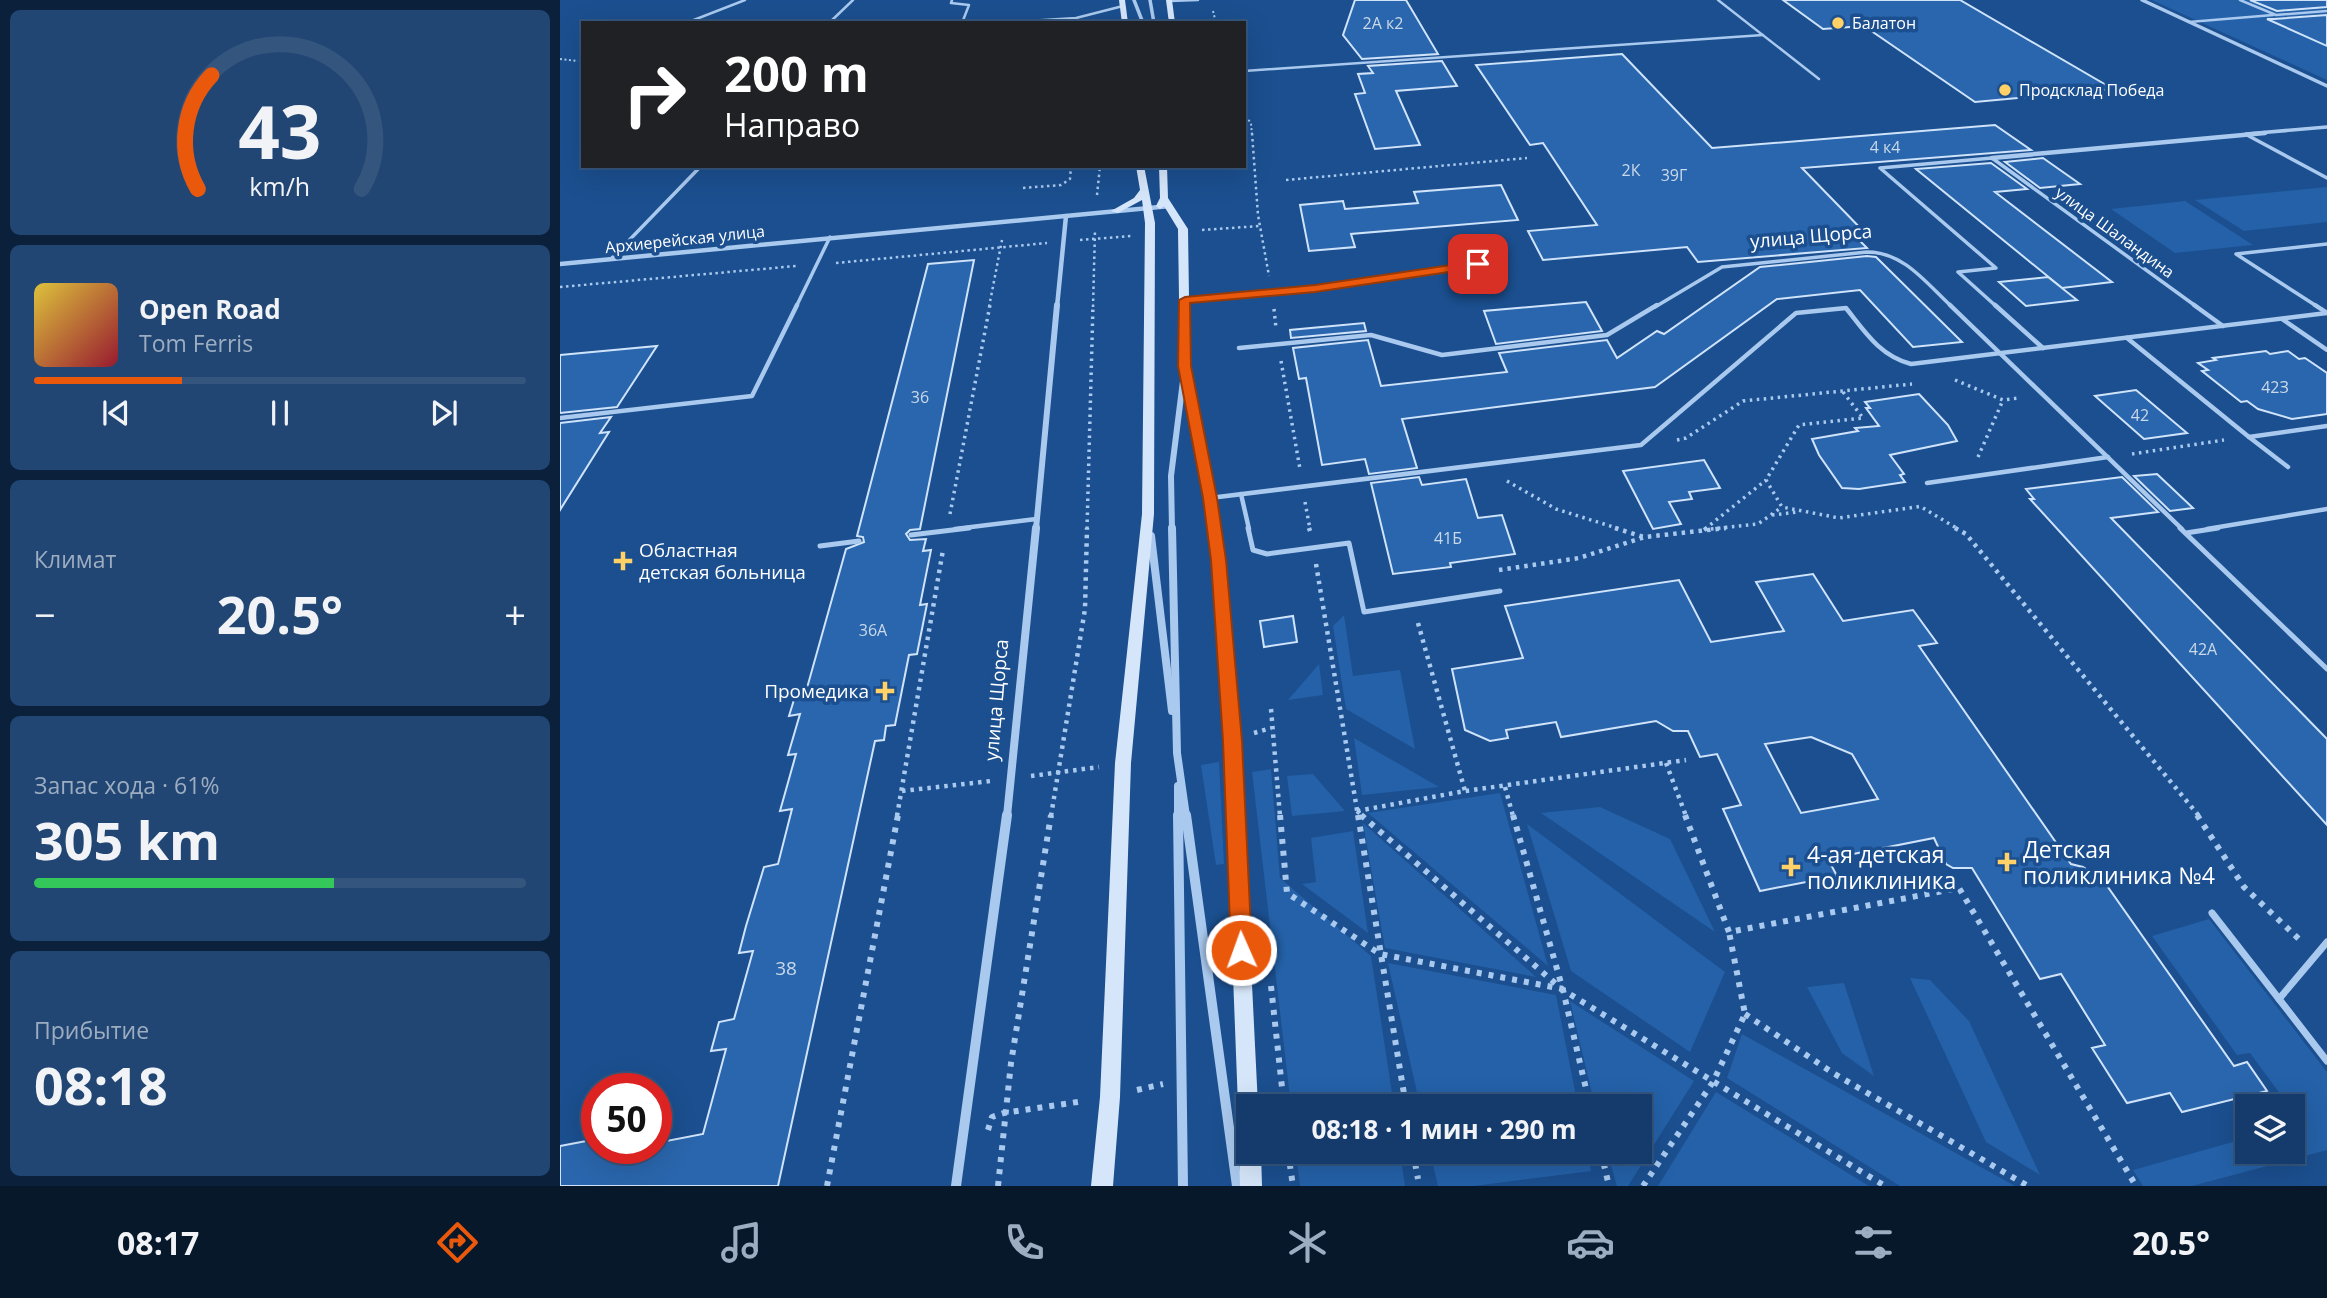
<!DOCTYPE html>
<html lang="ru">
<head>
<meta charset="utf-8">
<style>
  body { margin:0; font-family:"Open Sans",sans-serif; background:#214673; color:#f1f3f6; height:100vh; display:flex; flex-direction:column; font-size:26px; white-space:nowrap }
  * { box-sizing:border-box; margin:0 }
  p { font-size:23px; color:#9dadc1 }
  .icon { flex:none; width:38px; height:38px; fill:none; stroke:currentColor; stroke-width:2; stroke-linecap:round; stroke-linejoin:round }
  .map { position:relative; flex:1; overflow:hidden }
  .sheet { display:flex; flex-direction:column; gap:10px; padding:10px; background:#0b203b; width:560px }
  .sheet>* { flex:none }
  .top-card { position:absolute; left:21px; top:21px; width:665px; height:147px; border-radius:0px; box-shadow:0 7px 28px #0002,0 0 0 2px #33557e; background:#202124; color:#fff; overflow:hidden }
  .fabs { position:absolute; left:1675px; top:1094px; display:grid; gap:14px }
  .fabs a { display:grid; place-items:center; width:70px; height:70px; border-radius:0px; background:#143b6b; box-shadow:0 7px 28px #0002,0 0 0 2px #33557e; font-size:35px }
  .speed { position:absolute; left:21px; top:1073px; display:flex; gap:14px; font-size:35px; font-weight:700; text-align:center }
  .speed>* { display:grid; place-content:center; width:91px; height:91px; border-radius:50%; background:#143b6b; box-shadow:0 7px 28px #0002,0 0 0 2px #33557e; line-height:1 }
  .speed .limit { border:10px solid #d22; background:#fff; color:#111 }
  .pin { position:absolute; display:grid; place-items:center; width:60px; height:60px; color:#fff; margin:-30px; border-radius:14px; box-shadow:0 4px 10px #0006 }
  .me { position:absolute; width:77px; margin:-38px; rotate:358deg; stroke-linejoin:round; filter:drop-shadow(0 0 5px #0008) }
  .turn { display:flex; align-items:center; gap:24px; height:147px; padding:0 28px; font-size:32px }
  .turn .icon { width:91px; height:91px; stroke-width:2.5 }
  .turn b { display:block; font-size:49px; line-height:60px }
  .big { font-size:52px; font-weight:700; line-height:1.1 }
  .sheet .card { flex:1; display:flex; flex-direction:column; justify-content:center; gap:10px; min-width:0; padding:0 24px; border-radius:10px; background:#214673 }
  .sheet .dial { align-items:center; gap:0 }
  .dial svg { height:182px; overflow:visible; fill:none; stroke:#33557e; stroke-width:7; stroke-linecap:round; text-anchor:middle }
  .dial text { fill:#f1f3f6; stroke:none }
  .song { display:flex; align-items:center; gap:21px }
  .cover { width:84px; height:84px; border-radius:10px; background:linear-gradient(135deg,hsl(50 70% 55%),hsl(350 70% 35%)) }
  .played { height:7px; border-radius:4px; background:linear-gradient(90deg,#ea580c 30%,#33557e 30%) }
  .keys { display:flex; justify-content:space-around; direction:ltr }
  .heat { display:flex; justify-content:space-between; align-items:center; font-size:38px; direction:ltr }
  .charge { height:10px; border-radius:5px; background:linear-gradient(90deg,#34c759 61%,#33557e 0) }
  .trip { position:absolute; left:676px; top:1094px; width:416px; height:70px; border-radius:0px; background:#143b6b; box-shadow:0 7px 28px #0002,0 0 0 2px #33557e; font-weight:700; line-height:70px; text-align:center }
  .tabs { display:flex; height:112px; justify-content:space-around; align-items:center; background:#08182b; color:#9dadc1 }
  .tabs .icon { width:49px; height:49px }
  .tabs .current { color:#ea580c }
  .tabs b { font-size:32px; color:#f1f3f6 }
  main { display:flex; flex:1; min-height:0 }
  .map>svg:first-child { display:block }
</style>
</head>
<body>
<main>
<section class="sheet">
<div class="card dial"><svg viewBox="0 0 100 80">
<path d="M14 69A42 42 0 1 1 86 69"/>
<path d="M14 69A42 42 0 0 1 20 19" stroke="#ea580c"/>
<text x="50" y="56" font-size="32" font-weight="700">43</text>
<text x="50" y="72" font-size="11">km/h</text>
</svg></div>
<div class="card">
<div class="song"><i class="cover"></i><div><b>Open Road</b><p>Tom Ferris</p></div></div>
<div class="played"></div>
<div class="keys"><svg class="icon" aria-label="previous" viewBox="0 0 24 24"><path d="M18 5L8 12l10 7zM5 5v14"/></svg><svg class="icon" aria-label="pause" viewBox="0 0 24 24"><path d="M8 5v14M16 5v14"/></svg><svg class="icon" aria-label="next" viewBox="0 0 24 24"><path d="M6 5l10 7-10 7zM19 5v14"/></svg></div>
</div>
<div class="card"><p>Климат</p>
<div class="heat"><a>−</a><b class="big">20.5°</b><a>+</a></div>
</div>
<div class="card"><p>Запас хода · 61%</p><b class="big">305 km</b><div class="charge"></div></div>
<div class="card"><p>Прибытие</p><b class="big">08:18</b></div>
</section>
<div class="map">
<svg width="1767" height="1186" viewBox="0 0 1767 1186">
  <rect width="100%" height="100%" fill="#1b4f8f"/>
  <g fill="#2461a8">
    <path d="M1592,0H1767V80Z"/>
    <path d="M1767,187V222L1684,231L1635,200Z"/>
    <path d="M1625,201L1693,245L1615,253L1551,209Z"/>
    <path d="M784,615L793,676L840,670L855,749L786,709L773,626Z"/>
    <path d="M759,664L763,695L728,700Z"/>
    <path d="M794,738L879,787L802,795Z"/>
    <path d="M659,762L664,864L656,865L641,765Z"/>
    <path d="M711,769L720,878L811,956L834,1106H731L692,772Z"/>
    <path d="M753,774L785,811L732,816L727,776Z"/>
    <path d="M940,793L988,966L808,813Z"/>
    <path d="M1040,807L1110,839L1155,932L981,813Z"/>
    <path d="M803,823L976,977L825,948Z"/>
    <path d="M967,824L1165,972L1130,1052L1011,971Z"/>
    <path d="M793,831L808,933L742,884L756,882L751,838Z"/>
    <path d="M1649,919L1767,1072V1150L1632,1186H1583L1573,1170L1687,1138V1152H1732L1733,1126L1741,1123L1733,1111L1732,1106H1729L1690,1053L1677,1055L1592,936Z"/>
    <path d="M828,963L996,995L1018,1106H860Z"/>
    <path d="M1350,978L1370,980L1409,1021L1480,1175L1426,1142Z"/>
    <path d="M1284,983L1314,1076L1282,1053L1247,987Z"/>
    <path d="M1010,1001L1134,1081L1068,1186H1057L1047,1152H1080V1106H1035Z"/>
    <path d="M1182,1034L1455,1186H1340L1167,1078Z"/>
    <path d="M1156,1092L1309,1186H1098Z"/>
    <path d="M736,1152H840L845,1186H740Z"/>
    <path d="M870,1152H1027L1031,1171L914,1186H878Z"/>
  </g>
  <g fill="#2a66ad" stroke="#cfe3fa" stroke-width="2" fill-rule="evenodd">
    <path d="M795,0H846L878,54L802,59L783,35Z"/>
    <path d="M1223,0H1400L1553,89L1415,102L1304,26L1263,29Z"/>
    <path d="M1690,0H1767V7L1717,11Z"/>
    <path d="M1767,15V46L1707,19H1714Z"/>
    <path d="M1062,54L1152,148L1435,125L1471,150L1242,168L1308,236L1296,237L1307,248L1138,262L1127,247L983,260L968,231L1037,225L983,143L970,145L916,65Z"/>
    <path d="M882,61L897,86L836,91L860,145L815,149L795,94L805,93L798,74L813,73L808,66Z"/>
    <path d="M1483,158L1520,184L1480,188L1445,162Z"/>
    <path d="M1431,163L1467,189L1435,192L1552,282L1502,288L1356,169Z"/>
    <path d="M941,185L958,220L791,234L795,247L749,251L740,205L783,201L785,209L858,203L854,192Z"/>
    <path d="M1307,256L1316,257L1402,342L1353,347L1300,290L1217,299L1095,387L842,419L857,468L809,474L805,459L762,465L746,378L739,379L733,348L808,340L821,386L947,372L939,353L1047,340L1057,358L1097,331L1104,334L1200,267Z"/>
    <path d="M414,260L360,529L350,530L346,534L350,540L366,539L363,551L371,550L360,605L367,604L357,654L349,655L335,725L326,726L324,740L315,741L218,1186H0V1146L37,1139V1148H96V1143L143,1134L166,1049L151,1051L159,1022L174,1019L193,951L179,953L186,926L204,867L218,864L232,809L220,811L236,754L228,755L240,714L229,716L237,690L247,688L286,549L304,542L303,537L297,536L368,264Z"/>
    <path d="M1488,277L1517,300L1466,306L1439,282Z"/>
    <path d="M1026,302L1042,331L936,344L924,311Z"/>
    <path d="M804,323L806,331L731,338L730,330Z"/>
    <path d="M97,346L57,407L0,413V355Z"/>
    <path d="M1706,351L1710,354L1728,351L1739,359L1745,358L1767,373V414L1732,419L1698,409L1687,401L1681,402L1642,371L1648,370L1638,363L1656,360L1653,358Z"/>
    <path d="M1576,390L1627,433L1584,439L1535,396Z"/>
    <path d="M1359,394L1388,425L1397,441L1330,455L1344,474L1340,475L1345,482L1299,489L1282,488L1259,455L1252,439L1298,431L1295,428L1319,426L1306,408H1310L1305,402Z"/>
    <path d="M51,417L40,433L49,432L0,510V423Z"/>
    <path d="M1144,460L1160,488L1129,492L1132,499L1109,502L1121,524L1093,529L1063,471Z"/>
    <path d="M1597,474L1633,508L1610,511L1574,476Z"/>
    <path d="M859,477L862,485L906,479L918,518L942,515L955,554L890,563L891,567L833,574L811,483Z"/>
    <path d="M1562,477L1598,512L1551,518L1767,739V825L1470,499H1474L1466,489Z"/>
    <path d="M1253,574L1283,621L1353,610L1377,643L1359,646L1511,864L1523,867L1545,883L1674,1066L1687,1062L1707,1091L1622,1112L1610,1093L1567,1103L1532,1048L1545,1045L1501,974L1480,979L1412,868H1393L1386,864L1374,838L1268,859L1277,876L1200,891L1163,809L1181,805L1157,754L1140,757L1128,731H1113L1096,721L1001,737L996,722L946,730L948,738L930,741L905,730L892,669L963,658L945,606L1119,580L1151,642L1224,631L1196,582ZM1251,737L1292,754L1318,799L1241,813L1205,744Z"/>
    <path d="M733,616L737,642L704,647L700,621Z"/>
  </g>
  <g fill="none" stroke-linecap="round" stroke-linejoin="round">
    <g stroke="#a9c9ee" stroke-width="2" stroke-dasharray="2 2.5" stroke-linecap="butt">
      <path d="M653,11L656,23"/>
      <path d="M0,59L18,61"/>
      <path d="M684,112L691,124L692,134"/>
    </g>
    <g stroke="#a9c9ee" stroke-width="2.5" stroke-dasharray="2.5 3.5" stroke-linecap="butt">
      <path d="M692,133L698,215L709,276"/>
      <path d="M726,180L967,158"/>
      <path d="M463,188L501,185L510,179L511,166"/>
      <path d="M537,195L540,166"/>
      <path d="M642,230L700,226"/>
      <path d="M520,240L571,236"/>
      <path d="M276,263L487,243"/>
      <path d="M0,287L236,266"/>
      <path d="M429,307L442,240"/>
      <path d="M533,307L535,231"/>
    </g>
    <g stroke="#a9c9ee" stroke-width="3.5" stroke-dasharray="2.5 4.5" stroke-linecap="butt">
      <path d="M714,309L716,328"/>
      <path d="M721,361L740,469"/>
      <path d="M1395,380L1443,400L1459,398"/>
      <path d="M1283,392L1303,418L1239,425L1206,480L1222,507L1279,518L1363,506"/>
      <path d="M1117,440L1126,438L1183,401L1352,384"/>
      <path d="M1572,454L1664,440"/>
      <path d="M1418,457L1443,400"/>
      <path d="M947,481L996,509L1060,529"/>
      <path d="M745,502L750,529"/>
      <path d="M1363,508L1398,529"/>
      <path d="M390,514L430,305"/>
      <path d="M1212,515L1238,512"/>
      <path d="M527,529L533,305"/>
      <path d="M1145,529L1206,480"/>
      <path d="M1151,529L1198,524L1222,507"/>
    </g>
    <g stroke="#a9c9ee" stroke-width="4.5" stroke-dasharray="3.5 5" stroke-linecap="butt">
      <path d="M749,528L750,531"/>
      <path d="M1055,528L1084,537"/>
      <path d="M1395,528L1406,534L1639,816"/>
      <path d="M1144,530L1147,528"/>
      <path d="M756,564L798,816"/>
      <path d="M939,570L1019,558L1085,537L1166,528"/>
      <path d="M858,623L905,791"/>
      <path d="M711,709L720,816"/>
      <path d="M694,733L711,728"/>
      <path d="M1106,763L1126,816"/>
      <path d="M471,776L539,767"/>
      <path d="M945,787L953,816"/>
      <path d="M342,791L431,781"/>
      <path d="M797,811L803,816"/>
      <path d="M797,811L905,791L1126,760"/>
      <path d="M337,816L383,550"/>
      <path d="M491,816L525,609L527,528"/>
    </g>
    <g stroke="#a9c9ee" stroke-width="6" stroke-dasharray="5 7" stroke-linecap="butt">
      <path d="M720,815L727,893L820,954L1003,989"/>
      <path d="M798,815L846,1106"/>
      <path d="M801,815L1003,990L1325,1186"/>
      <path d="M953,815L1003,990L1030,1106"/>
      <path d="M1125,815L1169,932L1399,888L1576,1186"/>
      <path d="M1637,815L1684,887L1742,942"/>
      <path d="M711,986L724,1106"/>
      <path d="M1185,1014L1273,1073L1468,1186"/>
      <path d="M577,1090L603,1084"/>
      <path d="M428,1130L432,1117L444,1113L524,1101"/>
      <path d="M728,1152L733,1186"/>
      <path d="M853,1152L858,1179"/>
      <path d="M1041,1152L1049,1186"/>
      <path d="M267,1186L338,815"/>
      <path d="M438,1186L451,1063L491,815"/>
      <path d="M1083,1186L1153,1082L1185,1014L1169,932"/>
    </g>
    <g stroke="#a9c9ee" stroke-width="2.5">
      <path d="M392,0L391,3L409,5L402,23"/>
      <path d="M1158,0L1259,79"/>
      <path d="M1680,0L1716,15L1767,11"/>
      <path d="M610,1L638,0"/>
      <path d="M1629,22L1713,15"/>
      <path d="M126,23L185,0"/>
      <path d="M269,23L293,0"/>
      <path d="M435,23L516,18L563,6"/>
      <path d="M684,71L1203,35"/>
    </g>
    <g stroke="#a9c9ee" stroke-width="3.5">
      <path d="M1687,135L1767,178"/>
      <path d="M140,168L158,166"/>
      <path d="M51,259L141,166"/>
      <path d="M625,300L755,289L918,264"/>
      <path d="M236,307L270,237"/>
      <path d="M1095,307L1162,267L1307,252C1344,252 1366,283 1392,307"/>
      <path d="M1437,307L1398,272L1436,268L1320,168L1432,158L1637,307"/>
      <path d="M1758,307L1676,254L1767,244"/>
    </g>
    <g stroke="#a9c9ee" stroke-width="4.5">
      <path d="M1390,305L1622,529"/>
      <path d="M1435,305L1483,348"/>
      <path d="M1634,305L1663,326"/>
      <path d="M1755,305L1767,313"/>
      <path d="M1722,319L1767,350"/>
      <path d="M1567,338L1689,437L1767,426"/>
      <path d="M679,348L811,335L882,355L1047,335L1097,305"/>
      <path d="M0,418L192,396L237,305"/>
      <path d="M1689,437L1728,467"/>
      <path d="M1367,483L1548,457"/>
      <path d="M681,494L689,529"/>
      <path d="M650,498L1081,445L1236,313L1286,308C1305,332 1320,356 1351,364L1767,313"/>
      <path d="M395,529L476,519"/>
      <path d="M1647,529L1767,509"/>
    </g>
    <g stroke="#a9c9ee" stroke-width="5">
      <path d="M688,528L693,550L707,554L789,543L804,612L940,591"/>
      <path d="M1620,528L1767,669"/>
      <path d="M1626,533L1658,528"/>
      <path d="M351,535L409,528"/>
      <path d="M260,546L299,541"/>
    </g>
    <g stroke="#a9c9ee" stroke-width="7">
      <path d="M1652,913L1719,999"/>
      <path d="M1767,942L1719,999L1767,1061"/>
    </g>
    <g stroke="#a9c9ee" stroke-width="3.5">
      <path d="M574,0L583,23"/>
      <path d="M590,0L594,23"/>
      <path d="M1582,0L1767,86"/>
      <path d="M1686,134L1767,127"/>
    </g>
    <g stroke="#a9c9ee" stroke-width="4.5">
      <path d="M1432,158L1705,133"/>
      <path d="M0,264L610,206"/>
      <path d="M497,307L506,216"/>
    </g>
    <g stroke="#a9c9ee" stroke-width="6">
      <path d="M476,529L497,305"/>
      <path d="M612,529L611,476L624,373"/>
    </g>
    <g stroke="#a9c9ee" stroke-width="8">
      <path d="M612,528L617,753L626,816"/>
      <path d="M591,536L612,711"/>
      <path d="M618,786V816"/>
      <path d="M447,816L476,528"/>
    </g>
    <g stroke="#a9c9ee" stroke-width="10">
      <path d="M618,815L623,1186"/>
      <path d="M626,815L677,1186"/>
      <path d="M396,1186L447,815"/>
    </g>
    <g fill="#d6e6fa" fill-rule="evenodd">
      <path d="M559,0H565L568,23H562Z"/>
      <path d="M606,0H612L615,23H609Z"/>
      <path d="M576,166H584L595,223L594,514L571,763L560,1097L553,1186H531L540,1097L555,763L582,514L585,223L582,200L558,213L551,211L574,198L580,190Z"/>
      <path d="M599,166H607L608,198L628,229L630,366L656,498L666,560L680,741L698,1106H688V1116L681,1113L678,1106L664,741L652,560L644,498L620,366L618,229L604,206L600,209L596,206L600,198Z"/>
      <path d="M688,1142V1152H701L702,1186H680L679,1152L682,1144Z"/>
    </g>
  </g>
  <path fill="#ea580c" stroke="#983908" stroke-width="2" d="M918,261L924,264L922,267L755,292L630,303L631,366L657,498L666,560L682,741L692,950L689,957L681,960L674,957L671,950L663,741L651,560L643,498L618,366L619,300L625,297L755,285Z"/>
  <g fill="#ffd166" stroke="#1b4f8f" stroke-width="2.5">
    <circle cx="1278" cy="23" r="7"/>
    <circle cx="1445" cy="90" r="7"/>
    <path d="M59.5 550.5h7v7h7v7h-7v7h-7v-7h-7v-7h7z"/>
    <path d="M321.5 680.5h7v7h7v7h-7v7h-7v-7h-7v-7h7z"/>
    <path d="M1443.5 851.5h7v7h7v7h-7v7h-7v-7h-7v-7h7z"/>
    <path d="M1227.5 856.5h7v7h7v7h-7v7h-7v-7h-7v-7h7z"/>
  </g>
  <g text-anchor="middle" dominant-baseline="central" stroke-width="7" stroke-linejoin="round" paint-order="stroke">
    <g font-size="16" fill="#cad9ea">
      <text x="823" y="23">2А к2</text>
      <text x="1325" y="147">4 к4</text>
      <text x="1071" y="170">2К</text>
      <text x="1114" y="175">39Г</text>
      <text x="1715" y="387">42З</text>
      <text x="360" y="397">36</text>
      <text x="1580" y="415">42</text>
      <text x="888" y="538">41Б</text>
      <text x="313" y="630">36А</text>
      <text x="1643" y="649">42А</text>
    </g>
    <g font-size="16" fill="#fff" stroke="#1b4f8f" text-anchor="start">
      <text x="1292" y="23">Балатон</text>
      <text x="1459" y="90">Продсклад Победа</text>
    </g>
    <g font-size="16" fill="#fff" stroke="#1b4f8f">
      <text transform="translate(1555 232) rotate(36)">улица Шаландина</text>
      <text transform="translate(125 239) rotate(-6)">Архиерейская улица</text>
    </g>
    <g font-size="19" fill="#fff" stroke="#1b4f8f">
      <text transform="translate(1251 236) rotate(-5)">улица Щорса</text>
      <text transform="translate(436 700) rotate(-85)">улица Щорса</text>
    </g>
    <g font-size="19" fill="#fff" stroke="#1b4f8f" text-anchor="start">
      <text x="79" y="550">Областная<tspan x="79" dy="22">детская больница</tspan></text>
      <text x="309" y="691" text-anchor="end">Промедика</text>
    </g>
    <g font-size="19" fill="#cad9ea">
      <text x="226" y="968">38</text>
    </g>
    <g font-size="23" fill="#fff" stroke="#1b4f8f" text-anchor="start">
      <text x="1463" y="849">Детская<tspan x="1463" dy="26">поликлиника №4</tspan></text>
      <text x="1247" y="854">4-ая детская<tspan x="1247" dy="26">поликлиника</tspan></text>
    </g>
  </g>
</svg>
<div class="fabs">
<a><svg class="icon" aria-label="layers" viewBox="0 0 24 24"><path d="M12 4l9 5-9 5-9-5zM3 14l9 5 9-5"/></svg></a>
</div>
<div class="speed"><div class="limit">50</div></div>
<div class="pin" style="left:918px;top:264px;background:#d93025"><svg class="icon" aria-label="arrive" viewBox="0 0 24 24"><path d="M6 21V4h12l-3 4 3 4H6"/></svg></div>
<svg class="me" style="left:681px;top:950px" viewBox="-20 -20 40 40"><circle r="17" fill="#ea580c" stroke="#fff" stroke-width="3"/><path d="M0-11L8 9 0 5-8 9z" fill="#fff"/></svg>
<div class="trip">08:18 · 1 мин · 290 m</div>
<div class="top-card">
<div class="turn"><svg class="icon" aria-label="right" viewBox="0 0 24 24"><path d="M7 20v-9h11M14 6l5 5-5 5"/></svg><div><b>200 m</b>Направо</div></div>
</div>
</div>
</main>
<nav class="tabs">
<b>08:17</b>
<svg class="icon current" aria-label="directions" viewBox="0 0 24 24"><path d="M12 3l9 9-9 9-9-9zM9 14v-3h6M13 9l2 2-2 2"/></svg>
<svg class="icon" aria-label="music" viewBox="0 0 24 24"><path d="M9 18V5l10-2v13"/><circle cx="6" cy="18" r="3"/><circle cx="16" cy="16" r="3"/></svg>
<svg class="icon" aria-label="phone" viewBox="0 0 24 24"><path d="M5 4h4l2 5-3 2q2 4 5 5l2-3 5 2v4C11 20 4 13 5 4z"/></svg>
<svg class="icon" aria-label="climate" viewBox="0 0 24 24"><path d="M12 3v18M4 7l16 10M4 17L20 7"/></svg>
<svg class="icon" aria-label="car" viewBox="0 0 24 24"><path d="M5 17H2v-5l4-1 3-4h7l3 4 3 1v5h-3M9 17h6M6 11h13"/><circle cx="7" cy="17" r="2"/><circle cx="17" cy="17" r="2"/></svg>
<svg class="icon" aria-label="filters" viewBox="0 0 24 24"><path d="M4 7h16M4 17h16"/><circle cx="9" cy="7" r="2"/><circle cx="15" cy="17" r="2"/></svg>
<b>20.5°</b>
</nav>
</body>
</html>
